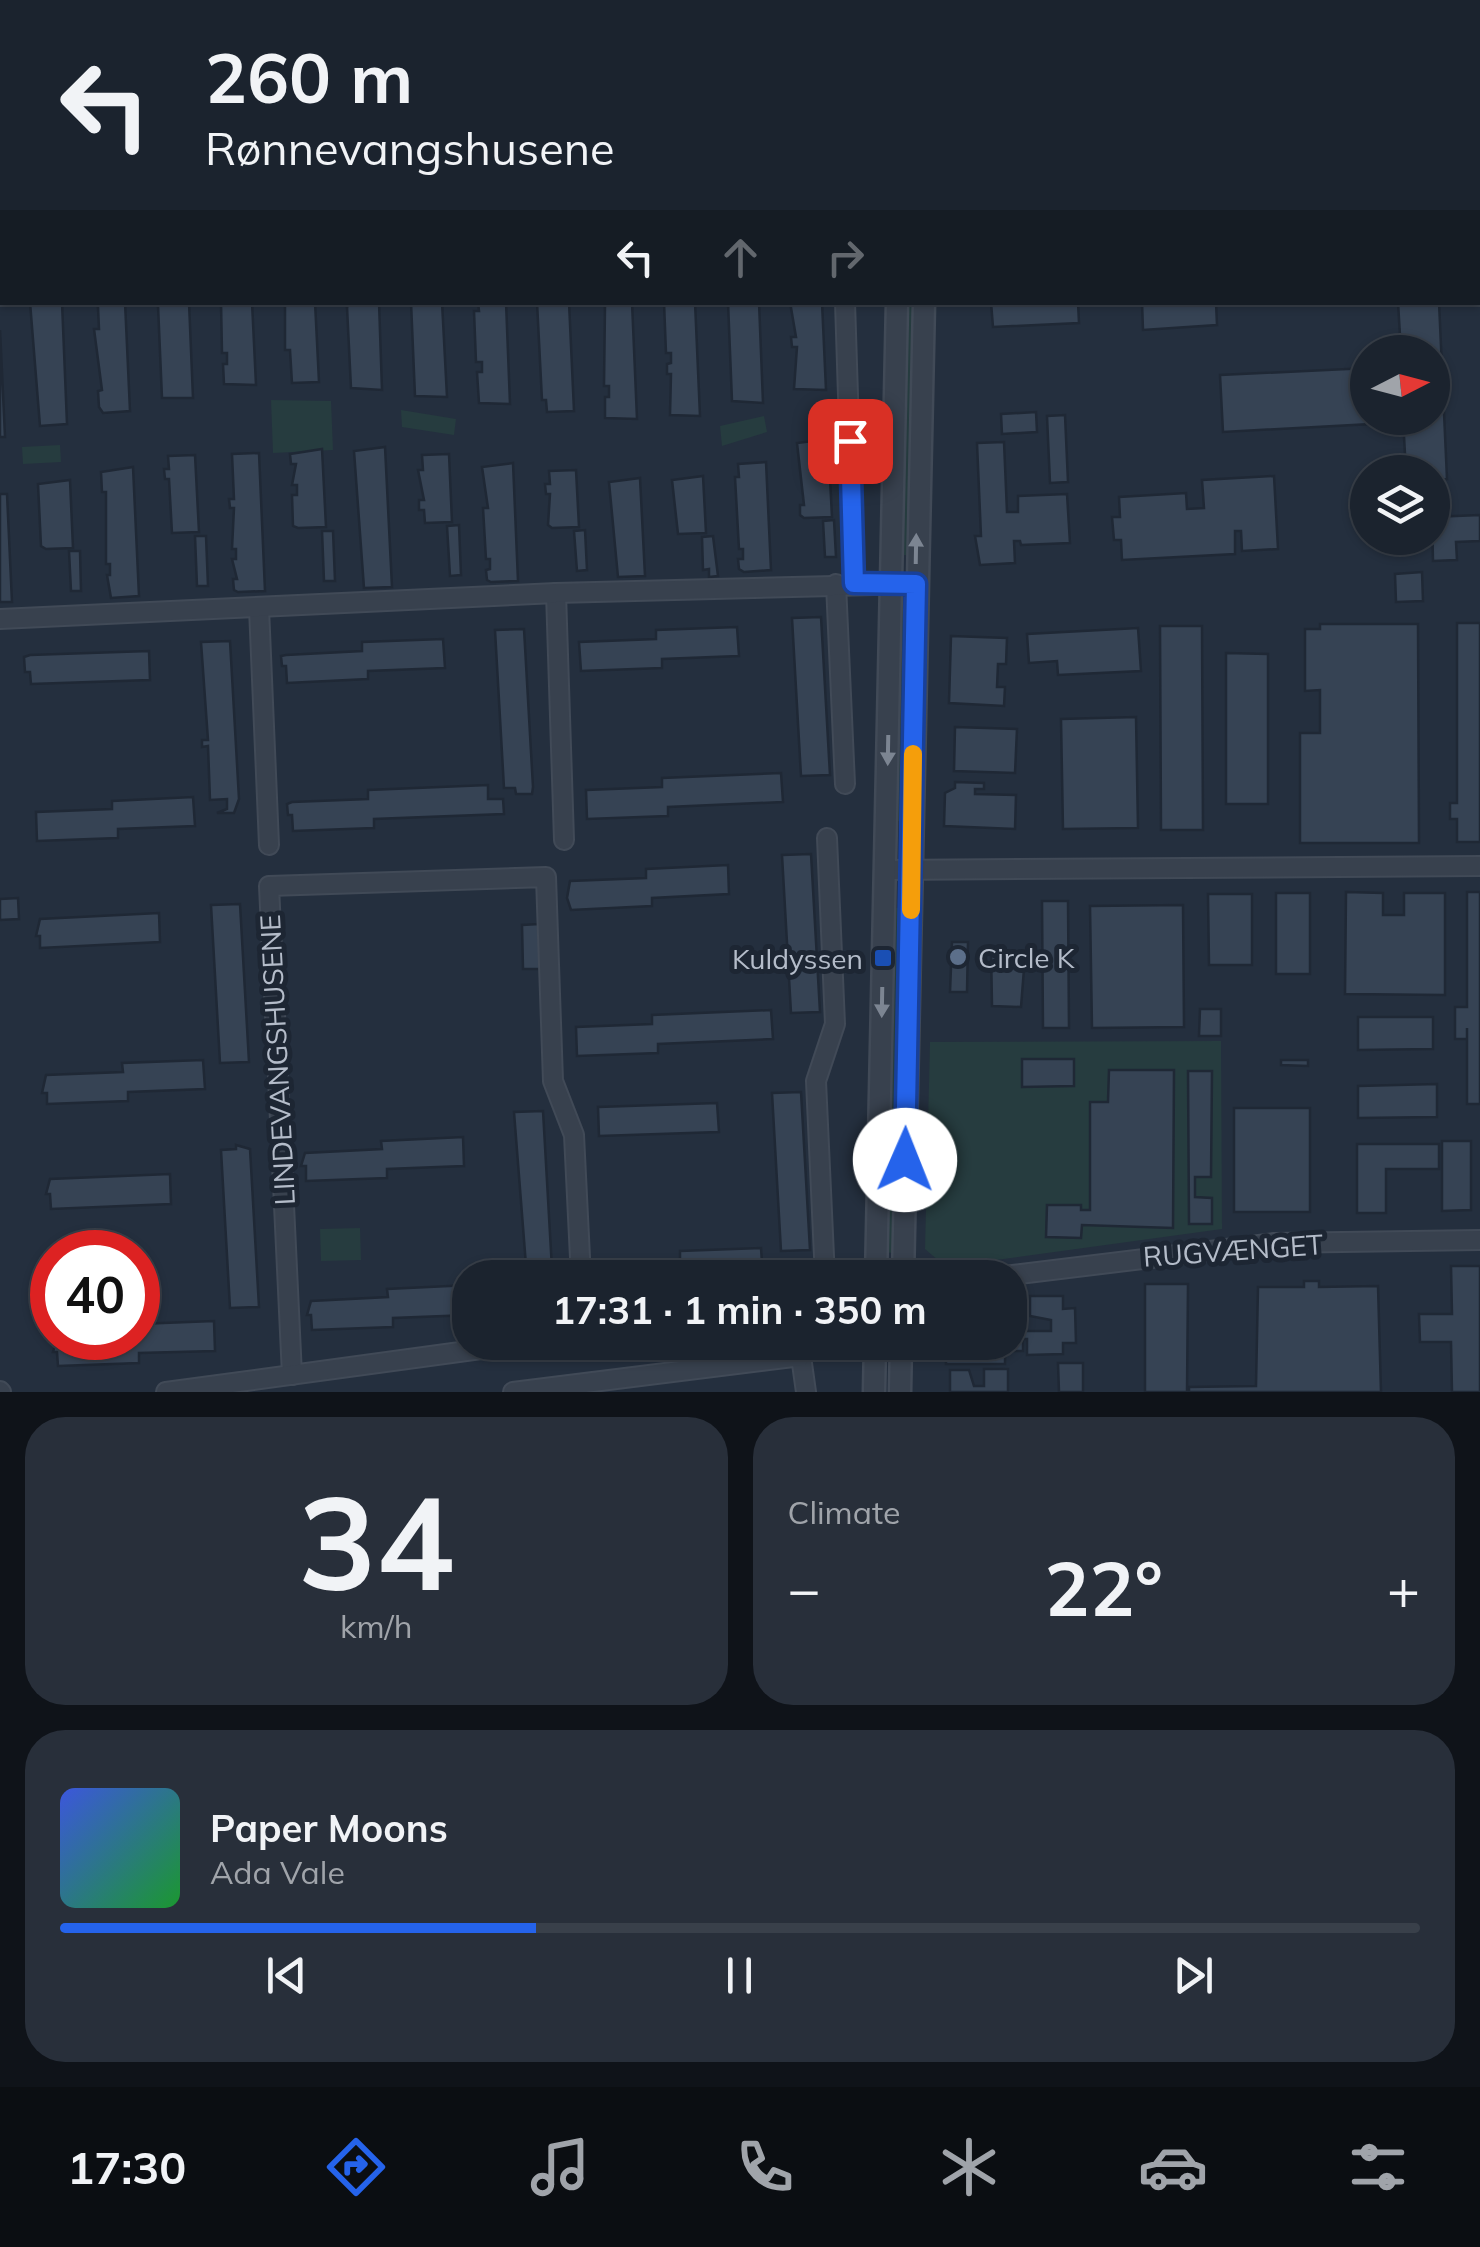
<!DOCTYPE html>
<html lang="en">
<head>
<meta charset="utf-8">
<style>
  body { margin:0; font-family:Mulish,sans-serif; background:#282f3a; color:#f1f3f6; height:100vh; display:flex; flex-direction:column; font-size:38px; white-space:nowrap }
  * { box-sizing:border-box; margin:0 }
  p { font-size:32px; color:#a0a4aa }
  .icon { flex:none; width:55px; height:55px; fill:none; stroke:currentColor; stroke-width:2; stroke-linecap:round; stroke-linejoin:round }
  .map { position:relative; height:1392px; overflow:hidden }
  .details { display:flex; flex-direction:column; gap:25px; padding:25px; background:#0f1319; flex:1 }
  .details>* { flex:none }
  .guide { position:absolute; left:0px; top:0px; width:1480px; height:305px; box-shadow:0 2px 8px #0004,0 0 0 2px #39404a; background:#1b232e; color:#f1f3f6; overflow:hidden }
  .needle { width:65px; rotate:84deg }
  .controls { position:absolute; left:1350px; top:335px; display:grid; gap:20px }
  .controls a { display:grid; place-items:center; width:100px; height:100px; border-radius:50%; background:#1b232e; box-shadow:0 2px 8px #0004,0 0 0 2px #39404a; font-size:50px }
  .speed { position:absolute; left:30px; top:1230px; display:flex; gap:20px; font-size:50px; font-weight:700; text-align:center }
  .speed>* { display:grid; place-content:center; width:130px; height:130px; border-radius:50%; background:#1b232e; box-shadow:0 2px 8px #0004,0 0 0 2px #39404a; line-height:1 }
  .speed .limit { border:15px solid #d22; background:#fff; color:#111 }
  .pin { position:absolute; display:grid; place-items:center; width:85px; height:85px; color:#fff; margin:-42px; border-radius:20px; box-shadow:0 5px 15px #0006 }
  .me { position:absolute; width:110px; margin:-55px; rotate:1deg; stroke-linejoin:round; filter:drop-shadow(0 0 8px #0008) }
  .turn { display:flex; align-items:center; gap:35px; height:210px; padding:0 40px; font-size:45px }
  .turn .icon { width:130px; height:130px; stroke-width:2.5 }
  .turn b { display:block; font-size:70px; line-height:85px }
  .lanes { display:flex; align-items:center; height:95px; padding:0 40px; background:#0003; justify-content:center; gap:50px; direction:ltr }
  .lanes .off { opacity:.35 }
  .big { font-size:75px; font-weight:700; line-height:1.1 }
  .details .widget { flex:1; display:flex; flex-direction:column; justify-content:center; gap:15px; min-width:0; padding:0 35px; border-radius:40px; background:#282f3a }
  .details .dial { align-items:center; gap:0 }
  .dial b { font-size:130px; line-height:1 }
  .song { display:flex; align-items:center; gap:30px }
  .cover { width:120px; height:120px; border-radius:15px; background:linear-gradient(135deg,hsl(230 70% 55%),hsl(130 70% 35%)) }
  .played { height:10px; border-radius:5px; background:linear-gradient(90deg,#2563eb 35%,#39404a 35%) }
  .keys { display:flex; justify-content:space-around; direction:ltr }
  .heat { display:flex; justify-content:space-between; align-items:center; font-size:55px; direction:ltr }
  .details .tiles { flex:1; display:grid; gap:25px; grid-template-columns:1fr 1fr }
  .widget:last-child { grid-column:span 2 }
  .trip { position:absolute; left:452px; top:1260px; width:575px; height:100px; border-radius:40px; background:#1b232e; box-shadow:0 2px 8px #0004,0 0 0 2px #39404a; font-weight:700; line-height:100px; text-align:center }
  .tabs { display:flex; height:160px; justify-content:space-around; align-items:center; background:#0b0e12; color:#a0a4aa }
  .tabs .icon { width:70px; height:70px }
  .tabs .selected { color:#2563eb }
  .tabs b { font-size:45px; color:#f1f3f6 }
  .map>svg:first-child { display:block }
</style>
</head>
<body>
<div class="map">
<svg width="1480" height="1392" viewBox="0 0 1480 1392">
  <rect width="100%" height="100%" fill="#242f3e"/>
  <g fill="#263c3f">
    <path d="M964,0H1269L965,2Z"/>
    <path d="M906,303H915L909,555H900Z"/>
    <path d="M271,400L331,401L333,450L273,453Z"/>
    <path d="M401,410L456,419L454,435L402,427Z"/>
    <path d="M764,416L767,432L722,446L720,426Z"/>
    <path d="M60,445L61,462L23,464L22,447Z"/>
    <path d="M899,604L908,605L903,821H894Z"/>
    <path d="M894,908H901L892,1253L884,1252Z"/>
    <path d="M1221,1041L1222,1229L946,1267L925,1249L930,1042Z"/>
    <path d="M360,1228L361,1260L321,1261L320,1229Z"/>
  </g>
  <g fill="#364354" stroke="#1f2835" stroke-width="2.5">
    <path d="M1478,165H1480L1478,251Z"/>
    <path d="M30,302H62L67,424L40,426Z"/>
    <path d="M94,302H125L130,411L103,413L99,407L98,391L102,390L94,329H99L98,307Z"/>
    <path d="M161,302H189L193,398H162L158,305Z"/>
    <path d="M221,302H252L256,385L224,384L223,364H227V353H222Z"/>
    <path d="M285,302H315L319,382L292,383L290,350H285Z"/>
    <path d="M352,302H379L382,390L351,388L347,307Z"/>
    <path d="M411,302H442L447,397L415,396Z"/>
    <path d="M478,302H506L510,404L479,403L477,372H482V362H476L474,311H479Z"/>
    <path d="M537,302H569L574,411L547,412L546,400H542Z"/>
    <path d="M600,302H632L637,419L605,418V397H609V386H604L605,305Z"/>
    <path d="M664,302H695L700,416L670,415L671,374H667V364L671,363V353H666Z"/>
    <path d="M728,302H759L763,403L732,401Z"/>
    <path d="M790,302H822L826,390L794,389L797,347H792L791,337H796Z"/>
    <path d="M991,302H1078L1079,323L993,327Z"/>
    <path d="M1142,302H1216L1217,325L1143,330Z"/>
    <path d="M1398,302H1439L1447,479L1432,480V472H1406L1403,418H1432V352H1401Z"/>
    <path d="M0,330L5,437H0Z"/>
    <path d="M1368,368L1371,424L1223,432L1220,375Z"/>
    <path d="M1036,412L1037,432L1002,434L1001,414Z"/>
    <path d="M1065,415L1068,482L1050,483L1047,416Z"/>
    <path d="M828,439L832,517L804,518L800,515V505H804L797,443Z"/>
    <path d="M1004,442L1007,512H1018V496L1067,494L1070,543L1021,545L1020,541H1014L1015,563L980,565L975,536H981L977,443Z"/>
    <path d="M385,447L392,587L364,588L354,451Z"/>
    <path d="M322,449L326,527L298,528L293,526L292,495H297V485H292L296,464H291L290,454Z"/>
    <path d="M259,453L265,591L238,592L234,590L233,579H237L232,559H236V549H232L234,508H230L229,499H234L232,454Z"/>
    <path d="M449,454L452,522L425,523L424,510H419V500H424L418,470H423L422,455Z"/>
    <path d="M195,455L199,532L172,533L169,479H165L164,469H169L168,456Z"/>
    <path d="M766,462L771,570L744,572L739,569L738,559H743V549H739L735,477H739L738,464Z"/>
    <path d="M513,463L518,581L491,582L487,580L486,570L490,569V559H486L483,508H488L482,467Z"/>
    <path d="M133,467L139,596L111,598L107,575H110V564H106V492H102L101,472Z"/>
    <path d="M576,470L579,527L552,528L548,525L550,494H546L545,484H550L549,471Z"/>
    <path d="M703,476L706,533L678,534L672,480Z"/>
    <path d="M1274,476L1278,549L1242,551L1241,531H1235V554L1122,560L1121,540H1114L1112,517H1120L1119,497L1186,493L1187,509L1204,508L1202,480Z"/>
    <path d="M640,478L645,576L618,577L609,482Z"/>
    <path d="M70,480L73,548L46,549L41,546L38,484Z"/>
    <path d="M0,494H7L12,602H0Z"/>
    <path d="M1480,515V541L1456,542L1457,560L1433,561L1432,517Z"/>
    <path d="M834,520L836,557H825L823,521Z"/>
    <path d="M459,525L461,575L450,576L447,526Z"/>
    <path d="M585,530L587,570L577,571L574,531Z"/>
    <path d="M322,531H333L335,581H324Z"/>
    <path d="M195,536H206L208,586H197Z"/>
    <path d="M713,536L718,576L709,577V569L703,570L702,537Z"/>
    <path d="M69,551H80L81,591H71Z"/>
    <path d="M1422,572L1423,601L1396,602L1395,574Z"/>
    <path d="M821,617L830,775L801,776L792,618Z"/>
    <path d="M1457,623H1480V842H1457V819H1450V803H1457Z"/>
    <path d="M1320,624H1418L1419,843H1300V733H1320V690L1305,691V629H1320Z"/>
    <path d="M1160,626H1202L1203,830H1161Z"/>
    <path d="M737,627L739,656L662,659V668L581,671L579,642L656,639V630Z"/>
    <path d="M1138,628L1141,671L1058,675L1057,661L1029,663L1027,634Z"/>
    <path d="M524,629L533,787L532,794H516L515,788H504L495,630Z"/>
    <path d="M951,636L1007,638L1006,664H998L997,687H1005L1004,706L949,703Z"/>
    <path d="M443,639L445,668L368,671V679L287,683L286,666H282L281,656L286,655L362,651V642Z"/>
    <path d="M230,641L239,799L234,813H217L227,809V799L210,800L208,746L202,747V740H208L201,642Z"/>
    <path d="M149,651L150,680L31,684L30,672H25L24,657L30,655Z"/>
    <path d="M1226,653L1268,654V804H1226Z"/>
    <path d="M1136,717L1138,828L1063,829L1061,719Z"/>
    <path d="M955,727L1017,729L1015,773L954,771Z"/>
    <path d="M781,773L783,802L668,807V816L587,819L586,790L662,787V778Z"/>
    <path d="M955,782L984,783V789H975V794L1016,795L1015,829L944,826L945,793L955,788Z"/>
    <path d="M488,785V799H503L504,814L374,819V828L293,831L292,815H288L287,804L292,802L368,799V790Z"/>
    <path d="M193,797L195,826L118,829V838L37,841L36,812L112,809V801Z"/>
    <path d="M811,854L820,1012L791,1013L782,855Z"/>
    <path d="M728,865L729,894L652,898V906L571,910L567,898L570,881L646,878V869Z"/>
    <path d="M1346,892L1383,893V915H1404V893H1445V995L1345,994Z"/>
    <path d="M1467,892H1480V1104H1467V1028V1039H1455V1007H1467Z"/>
    <rect x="1276" y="893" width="34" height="81"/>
    <path d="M1208,894H1252V965H1209Z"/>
    <path d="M18,898L19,919L0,920V899Z"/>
    <path d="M1042,901H1068L1069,1028H1043Z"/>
    <path d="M240,904L249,1062L220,1063L211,905Z"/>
    <path d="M1183,905L1184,1027L1092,1028L1090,906Z"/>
    <path d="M159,913L160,942L40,948V936H36L40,919Z"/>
    <path d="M539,924L540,969H523L522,925Z"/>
    <path d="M952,942H968L967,992H950Z"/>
    <path d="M991,948H1005L1004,956H1025L1021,1007L992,1006Z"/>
    <path d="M1200,1009H1221V1036H1199Z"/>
    <path d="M771,1010L773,1039L658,1044V1053L577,1056L576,1027L652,1024V1015Z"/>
    <path d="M1358,1017H1433V1049L1358,1050Z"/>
    <path d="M1022,1059H1074V1086L1022,1087Z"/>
    <path d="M203,1060L205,1089L128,1092V1101L47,1104V1093H42L46,1075L123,1072L122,1063Z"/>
    <path d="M1281,1060H1308V1066L1281,1065Z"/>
    <path d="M1109,1070H1174L1173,1228L1082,1225L1081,1238L1046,1237L1047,1205H1081V1210H1090V1102H1108Z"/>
    <path d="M1188,1071H1212L1211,1177H1195V1197L1212,1198V1224H1189Z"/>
    <path d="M1437,1084V1117L1358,1118V1086Z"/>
    <path d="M801,1092L810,1250L781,1251L772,1093Z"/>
    <path d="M717,1103L719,1132L599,1136L598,1107Z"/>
    <rect x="1234" y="1108" width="76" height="104"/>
    <path d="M543,1111L552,1269H546L547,1278H527L514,1112Z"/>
    <path d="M463,1137L464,1166L387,1169V1178L306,1181V1166H301L305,1153L382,1149L381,1141Z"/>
    <path d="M1442,1141H1471V1210L1442,1211Z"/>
    <path d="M1357,1144H1439V1169H1386V1213H1357Z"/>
    <path d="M236,1145L250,1149L259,1307L230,1308L221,1150L236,1149Z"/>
    <path d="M170,1174L171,1204L51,1209L50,1194H46L50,1179Z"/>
    <path d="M761,1248L763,1277L604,1278V1263L680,1260V1251Z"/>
    <path d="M1451,1266H1480V1392H1452L1451,1342H1420L1419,1314H1452Z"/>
    <path d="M1304,1281H1319V1287L1378,1286L1381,1392H1189V1387L1256,1386L1258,1287H1304Z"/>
    <path d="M1145,1284H1188L1187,1392H1145Z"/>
    <path d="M470,1285V1315L393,1318V1327L312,1330L311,1315H307L311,1301L388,1297L387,1289Z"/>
    <path d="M1030,1296H1063V1309L1075,1308L1076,1343H1063V1354L1027,1355V1339H1023V1351H1005V1364H946V1354H934V1342H1010V1319L1023,1318V1331H1051V1320L1030,1316Z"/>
    <path d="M214,1321L215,1351L139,1353V1363L58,1366L57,1352H53L57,1338H138V1324Z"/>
    <path d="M1058,1363H1083V1392H1059Z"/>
    <path d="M984,1369H1008V1392H950V1370H969L974,1386H984Z"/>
  </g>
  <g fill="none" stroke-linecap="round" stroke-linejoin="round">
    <g stroke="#414a57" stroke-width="22">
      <g id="minor">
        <path d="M461,0L462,2"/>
        <path d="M899,0V2"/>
        <path d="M925,0V2"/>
        <path d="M30,2L89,0"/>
        <path d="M0,4H2"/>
        <path d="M0,243H2"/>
        <path d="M845,302L854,583"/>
        <path d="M836,584L845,784"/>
        <path d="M556,593L564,840"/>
        <path d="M259,608L269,845"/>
        <path d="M0,619L556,593L915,584"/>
        <path d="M885,870L1480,866"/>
        <path d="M825,1278L816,1081L835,1024L827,838"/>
        <path d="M987,1278L1274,1243L1480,1240"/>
        <path d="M799,1342L806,1392"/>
        <path d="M292,1375L269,886L546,877L553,1081L574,1135L581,1278"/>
        <path d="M0,1391L1,1392"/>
        <path d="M166,1392L533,1342"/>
        <path d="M513,1392L801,1356"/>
      </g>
    </g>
    <g stroke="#414a57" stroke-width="25">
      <g id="tertiary">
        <path d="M1478,18H1480"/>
        <path d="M1478,50H1480"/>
        <path d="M0,78H2"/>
        <path d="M0,114H2"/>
        <path d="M876,1278L897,302"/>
        <path d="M903,1278L924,302"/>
        <path d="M874,1392L875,1342"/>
        <path d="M900,1392L901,1342"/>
      </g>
    </g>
    <use href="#minor" stroke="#38414e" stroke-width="18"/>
    <use href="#tertiary" stroke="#38414e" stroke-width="20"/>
  </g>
  <defs><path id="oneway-solid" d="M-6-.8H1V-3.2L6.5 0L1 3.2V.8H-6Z" transform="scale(2.5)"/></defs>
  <g fill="#7c8592">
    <use href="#oneway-solid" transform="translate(916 549) rotate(-89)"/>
    <use href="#oneway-solid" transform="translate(888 750) rotate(91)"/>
    <use href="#oneway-solid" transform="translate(882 1002) rotate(91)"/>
  </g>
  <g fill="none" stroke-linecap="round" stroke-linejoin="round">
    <g stroke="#184099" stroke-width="25">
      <path id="route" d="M850,441L854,583L916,584L905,1160"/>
    </g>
    <use href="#route" stroke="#2563eb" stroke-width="18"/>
    <path stroke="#f59e0b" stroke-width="18" d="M911,910L913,754"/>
  </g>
  <circle fill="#5c6f8a" stroke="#1d2633" stroke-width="4" cx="958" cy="957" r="10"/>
  <rect fill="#1a4fb4" stroke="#1d2633" stroke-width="4" x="873" y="948" width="20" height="20" rx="5"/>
  <g text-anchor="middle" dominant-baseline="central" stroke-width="10" stroke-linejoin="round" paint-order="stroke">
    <g font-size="28" fill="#b4bcc9" stroke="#1d2633" text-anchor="start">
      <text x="978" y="957">Circle K</text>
      <text x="863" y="958" text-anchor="end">Kuldyssen</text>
    </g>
    <g font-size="28" fill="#b4bcc9" stroke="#1d2633">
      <text transform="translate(277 1060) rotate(-93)">LINDEVANGSHUSENE</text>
      <text transform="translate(1233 1250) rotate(-4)">RUGVÆNGET</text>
    </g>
  </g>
</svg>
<div class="controls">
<a><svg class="needle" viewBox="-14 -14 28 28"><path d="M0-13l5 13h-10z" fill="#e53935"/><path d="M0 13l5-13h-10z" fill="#a0a4aa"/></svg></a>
<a><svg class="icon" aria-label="layers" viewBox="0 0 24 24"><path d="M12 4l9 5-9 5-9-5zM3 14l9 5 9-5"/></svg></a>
</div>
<div class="speed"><div class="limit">40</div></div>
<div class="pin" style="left:850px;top:441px;background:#d93025"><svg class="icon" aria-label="arrive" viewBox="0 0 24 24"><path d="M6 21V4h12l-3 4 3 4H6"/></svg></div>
<svg class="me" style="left:905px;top:1160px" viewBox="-20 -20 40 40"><circle r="19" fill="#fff"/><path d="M0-13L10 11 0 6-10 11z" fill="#2563eb"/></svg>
<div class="trip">17:31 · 1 min · 350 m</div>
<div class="guide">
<div class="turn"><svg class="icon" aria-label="left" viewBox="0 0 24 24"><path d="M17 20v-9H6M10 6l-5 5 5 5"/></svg><div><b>260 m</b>Rønnevangshusene</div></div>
<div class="lanes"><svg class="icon" aria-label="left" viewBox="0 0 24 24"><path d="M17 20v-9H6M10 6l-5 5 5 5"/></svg><svg class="icon off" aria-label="ahead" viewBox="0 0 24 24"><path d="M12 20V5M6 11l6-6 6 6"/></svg><svg class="icon off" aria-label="right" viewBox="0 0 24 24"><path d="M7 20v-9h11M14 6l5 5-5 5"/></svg></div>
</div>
</div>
<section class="details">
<div class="tiles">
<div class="widget dial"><b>34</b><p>km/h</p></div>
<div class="widget"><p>Climate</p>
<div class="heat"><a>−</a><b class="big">22°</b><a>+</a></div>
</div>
<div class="widget">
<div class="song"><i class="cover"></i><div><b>Paper Moons</b><p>Ada Vale</p></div></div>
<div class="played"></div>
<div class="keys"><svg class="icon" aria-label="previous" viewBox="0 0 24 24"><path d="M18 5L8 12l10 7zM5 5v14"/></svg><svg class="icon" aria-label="pause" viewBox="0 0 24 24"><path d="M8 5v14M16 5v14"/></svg><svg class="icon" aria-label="next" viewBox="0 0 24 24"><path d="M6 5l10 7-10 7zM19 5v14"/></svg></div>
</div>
</div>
</section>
<nav class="tabs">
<b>17:30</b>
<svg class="icon selected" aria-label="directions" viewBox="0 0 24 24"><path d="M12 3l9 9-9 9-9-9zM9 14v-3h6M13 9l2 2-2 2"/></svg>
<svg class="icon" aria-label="music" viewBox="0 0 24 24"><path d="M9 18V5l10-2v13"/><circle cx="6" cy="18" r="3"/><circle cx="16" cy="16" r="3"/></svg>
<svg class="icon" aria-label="phone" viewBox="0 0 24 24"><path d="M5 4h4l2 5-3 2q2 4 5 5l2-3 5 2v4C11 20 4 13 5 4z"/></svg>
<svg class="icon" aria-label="climate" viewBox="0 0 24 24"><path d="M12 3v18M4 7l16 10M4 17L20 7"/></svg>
<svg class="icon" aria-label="car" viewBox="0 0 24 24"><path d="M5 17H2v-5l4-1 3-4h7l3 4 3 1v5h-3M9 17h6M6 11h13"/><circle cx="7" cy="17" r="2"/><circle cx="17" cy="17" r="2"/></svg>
<svg class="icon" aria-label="filters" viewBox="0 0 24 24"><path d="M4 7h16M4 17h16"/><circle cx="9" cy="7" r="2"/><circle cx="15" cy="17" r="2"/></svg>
</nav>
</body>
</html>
